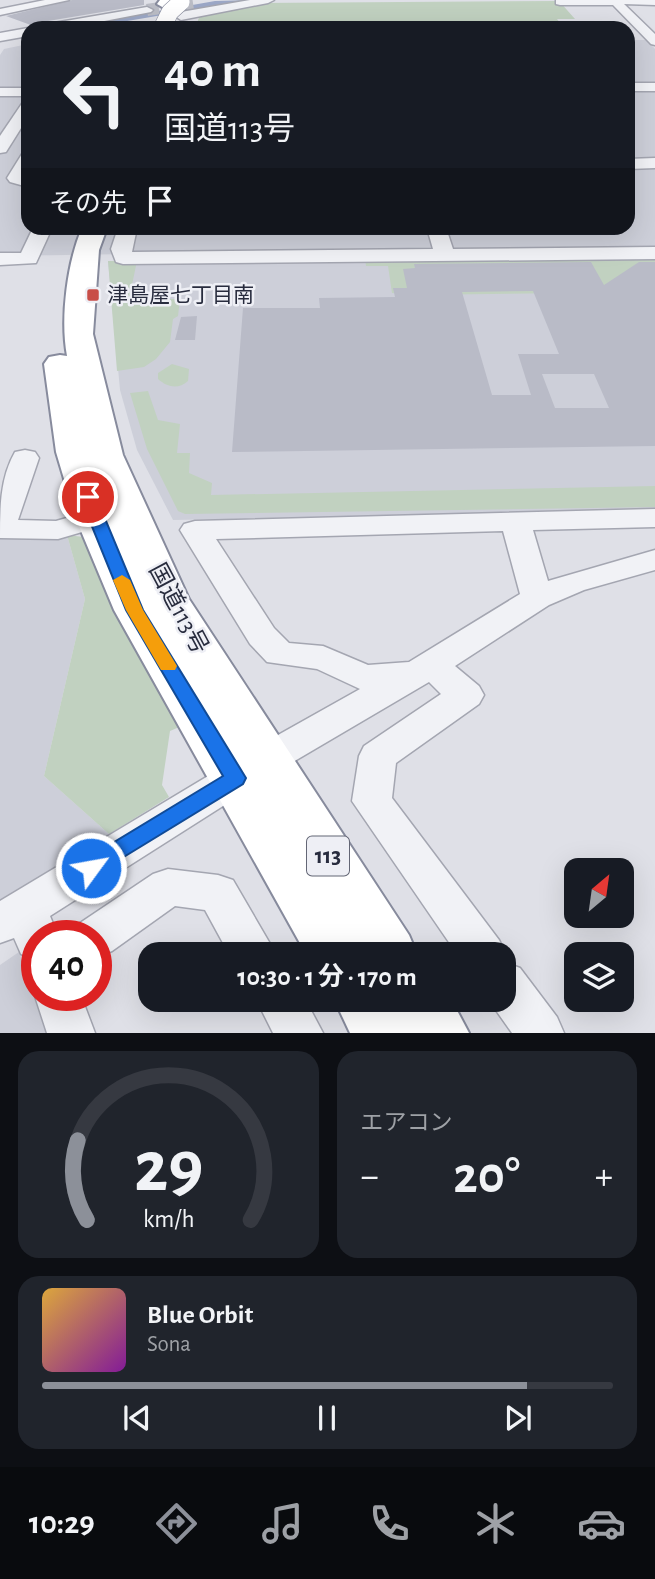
<!DOCTYPE html>
<html lang="ja">
<head>
<meta charset="utf-8">
<style>
  body { margin:0; font-family:"Alegreya Sans","Noto Sans JP",sans-serif; background:#20242c; color:#f1f3f6; height:100vh; display:flex; flex-direction:column; font-size:26px; white-space:nowrap }
  * { box-sizing:border-box; margin:0 }
  p { font-size:23px; color:#9ea1a6 }
  .icon { flex:none; width:38px; height:38px; fill:none; stroke:currentColor; stroke-width:2; stroke-linecap:round; stroke-linejoin:round }
  .map { position:relative; height:1033px; overflow:hidden }
  .panel { display:flex; flex-direction:column; gap:18px; padding:18px; background:#0d0f14; flex:1 }
  .panel>* { flex:none }
  .banner { position:absolute; left:21px; top:21px; width:614px; height:214px; border-radius:21px; box-shadow:0 7px 28px #0002; background:#171b24; color:#f1f3f6; overflow:hidden }
  .needle { width:46px; rotate:29deg }
  .fabs { position:absolute; left:564px; top:858px; display:grid; gap:14px }
  .fabs a { display:grid; place-items:center; width:70px; height:70px; border-radius:14px; background:#171b24; box-shadow:0 7px 28px #0002; font-size:35px }
  .speed { position:absolute; left:21px; top:920px; display:flex; gap:14px; font-size:35px; font-weight:700; text-align:center }
  .speed>* { display:grid; place-content:center; width:91px; height:91px; border-radius:50%; background:#171b24; box-shadow:0 7px 28px #0002; line-height:1 }
  .speed .limit { border:10px solid #d22; background:#fff; color:#111 }
  .pin { position:absolute; display:grid; place-items:center; width:60px; height:60px; color:#fff; margin:-30px; border:4px solid #fff; border-radius:50%; box-shadow:0 2px 7px #0007 }
  .me { position:absolute; width:77px; margin:-38px; rotate:58deg; stroke-linejoin:round; filter:drop-shadow(0 0 5px #0008) }
  .turn { display:flex; align-items:center; gap:24px; height:147px; padding:0 28px; font-size:32px }
  .turn .icon { width:91px; height:91px; stroke-width:2.5 }
  .turn b { display:block; font-size:49px; line-height:60px }
  .then { display:flex; align-items:center; height:66px; padding:0 28px; background:#0003; gap:14px; font-size:26px }
  .big { font-size:52px; font-weight:700; line-height:1.1 }
  .panel .tile { flex:1; display:flex; flex-direction:column; justify-content:center; gap:10px; min-width:0; padding:0 24px; border-radius:21px; background:#20242c }
  .panel .dial { align-items:center; gap:0 }
  .dial svg { height:182px; overflow:visible; fill:none; stroke:#363941; stroke-width:7; stroke-linecap:round; text-anchor:middle }
  .dial text { fill:#f1f3f6; stroke:none }
  .song { display:flex; align-items:center; gap:21px }
  .cover { width:84px; height:84px; border-radius:10px; background:linear-gradient(135deg,hsl(40 70% 55%),hsl(290 70% 35%)) }
  .played { height:7px; border-radius:4px; background:linear-gradient(90deg,#8c9099 85%,#363941 85%) }
  .keys { display:flex; justify-content:space-around; direction:ltr }
  .heat { display:flex; justify-content:space-between; align-items:center; font-size:38px; direction:ltr }
  .panel .tiles { flex:1; display:grid; gap:18px; grid-template-columns:1fr 1fr }
  .tile:last-child { grid-column:span 2 }
  .trip { position:absolute; left:138px; top:942px; width:378px; height:70px; border-radius:21px; background:#171b24; box-shadow:0 7px 28px #0002; font-weight:700; line-height:70px; text-align:center }
  .dock { display:flex; height:112px; justify-content:space-around; align-items:center; background:#090b0e; color:#9ea1a6 }
  .dock .icon { width:49px; height:49px }
  .dock .on { color:#8c9099 }
  .dock b { font-size:32px; color:#f1f3f6 }
  .map>svg:first-child { display:block }
</style>
</head>
<body>
<div class="map">
<svg width="655" height="1033" viewBox="0 0 655 1033">
  <rect width="100%" height="100%" fill="#dfe0e7"/>
  <g fill="#cdcfd9">
    <path d="M628,40H647L655,49V246L0,256V55L4,49L28,44V228H628Z"/>
    <path d="M655,255V511L173,520L137,450L120,390L108,261Z"/>
    <path d="M67,535L85,599L44,776L109,834L0,901V537Z"/>
    <path d="M19,952L46,1033H0V965Z"/>
  </g>
  <g fill="#c1d1c0">
    <path d="M559,1L575,19H557L564,28H195L200,15L253,3Z"/>
    <path d="M655,255V292L415,295L392,293L388,266H366L365,258Z"/>
    <path d="M108,261H137L129,299H180L178,316L173,319L170,342L156,359L144,367L117,371Z"/>
    <path d="M172,364L189,369L188,381C178,390 167,387 158,379V373Z"/>
    <path d="M148,391L158,420L180,424L177,453H190L189,473L212,483L211,495L655,486V507L185,514L178,511L147,449L130,393Z"/>
    <path d="M67,535L84,537L184,725L170,731L162,785L169,797L109,834L44,776L85,599Z"/>
  </g>
  <path fill="#9ba7c6" d="M251,0L86,28H62L215,1Z"/>
  <g fill="#b9bbc7" fill-rule="evenodd">
    <path d="M72,0H144V5L48,21L39,28L6,16Z"/>
    <path d="M591,262L604,285L639,262H655V446L232,452L243,308H320L319,298L395,297L393,288H407L403,269L415,268L414,264ZM533,291L559,354H518L531,395H492L462,292ZM542,374H594L609,408H555Z"/>
    <path d="M197,316L195,340H175L181,317Z"/>
  </g>
  <g fill="none" stroke-linecap="round" stroke-linejoin="round">
    <path stroke="#babcc5" stroke-width="12" stroke-dasharray="12 6" stroke-linecap="butt" d="M147,10L193,3"/>
    <g stroke="#a4a6b1" stroke-width="3">
      <g id="minor">
        <path d="M45,0H69L0,15V9Z"/>
        <path d="M250,0H274L268,3L181,20L175,16L181,12Z"/>
        <path d="M556,0H655V5L624,4L655,34V45L651,44L613,5H560L556,4Z"/>
        <path d="M147,7L153,10L151,12L68,28H42L48,24Z"/>
        <path d="M28,28V36L0,41V33Z"/>
        <rect x="628" y="83" width="27" height="8"/>
        <rect x="0" y="88" width="28" height="8"/>
        <path d="M28,101V117L6,152L0,153V136L23,102Z"/>
        <path d="M28,153V187L10,182L7,178L22,154Z"/>
        <path d="M655,158V168L628,169V159Z"/>
        <path d="M33,228H52L36,263L0,265V253H21Z"/>
        <path d="M118,228H137L132,252L433,249L427,228H446L453,249L655,247V259L123,264L116,262L111,249Z"/>
        <path d="M25,450L35,452L39,458L18,520L56,521L95,510L106,513L110,519L106,525L58,539L0,538C0,508 0,478 15,452Z"/>
        <path d="M655,509V527L533,530L548,581L655,550V570L584,590L549,605L455,666L479,686L484,695L479,704L396,763L392,798L499,940L506,954L504,958V954H457L352,801L359,756L364,746L441,694L429,682L281,769L50,916L58,936H37V960L21,954L14,938L0,943V901L253,749L360,689L317,669L267,662L250,644L180,530L184,524L195,521ZM503,531L520,594L409,662L368,665L323,646L289,643L274,628L216,539Z"/>
        <path d="M168,869L218,875L233,880L276,954H229L205,910L175,906L112,951L96,957V936H74L80,923L153,874Z"/>
        <path d="M504,962L520,968L557,1017L564,1033H512L488,999H504Z"/>
        <path d="M37,991V996H81L95,1033H47L35,996Z"/>
        <path d="M256,999H305L323,1033H273Z"/>
      </g>
    </g>
    <g stroke="#878b9d" stroke-width="4">
      <g id="highway">
        <path d="M160,0H177L164,8L157,4Z"/>
        <path d="M82,228H107L99,250L93,334L123,455L189,599L409,935L417,954H306L114,610L76,519L56,452L44,364L49,357L60,355L67,356C60,319 67,263 82,228Z"/>
        <path d="M334,999H451L469,1033H350Z"/>
      </g>
    </g>
    <use href="#minor" fill="#f1f2f6" fill-rule="evenodd"/>
    <use href="#highway" fill="#fff" fill-rule="evenodd"/>
    <g stroke="#878b9d" stroke-width="18" stroke-linecap="butt">
      <path id="highway-bridge" d="M162,28L170,12L181,2"/>
    </g>
    <use href="#highway-bridge" stroke="#fff" stroke-width="17"/>
  </g>
  <path fill="#1a73e8" stroke="#114b97" stroke-width="2" d="M88,492L96,497L143,610L246,778L243,784L91,877L83,874L80,868L83,861L223,776L126,610L80,497Z"/>
  <path fill="#f59e0b" d="M122,575L130,580L143,610L177,666L175,670H161L126,610L113,580Z"/>
  <rect fill="#c84e48" stroke="#eeeff5" stroke-width="2.5" x="86" y="288" width="14" height="14" rx="3.5"/>
  <g text-anchor="middle" dominant-baseline="central" stroke-width="5" stroke-linejoin="round" paint-order="stroke">
    <g font-size="21" fill="#282c3e" stroke="#eeeff5" text-anchor="start">
      <text x="107" y="295">津島屋七丁目南</text>
    </g>
    <rect fill="#eeeff5" stroke="#636675" stroke-width="2" x="307" y="836.5" width="42" height="39" rx="5"/>
    <g font-size="23" font-weight="bold" fill="#282c3e">
      <text x="328" y="856">113</text>
    </g>
    <g font-size="24" fill="#282c3e" stroke="#eeeff5">
      <text transform="translate(178 609) rotate(62)">国道113号</text>
    </g>
  </g>
</svg>
<div class="fabs">
<a><svg class="needle" viewBox="-14 -14 28 28"><path d="M0-13l5 13h-10z" fill="#e53935"/><path d="M0 13l5-13h-10z" fill="#9ea1a6"/></svg></a>
<a><svg class="icon" aria-label="layers" viewBox="0 0 24 24"><path d="M12 4l9 5-9 5-9-5zM3 14l9 5 9-5"/></svg></a>
</div>
<div class="speed"><div class="limit">40</div></div>
<div class="pin" style="left:88px;top:497px;background:#d93025"><svg class="icon" aria-label="arrive" viewBox="0 0 24 24"><path d="M6 21V4h12l-3 4 3 4H6"/></svg></div>
<svg class="me" style="left:91px;top:868px" viewBox="-20 -20 40 40"><circle r="17" fill="#1a73e8" stroke="#fff" stroke-width="3"/><path d="M0-11L8 9 0 5-8 9z" fill="#fff"/></svg>
<div class="trip">10:30 · 1 分 · 170 m</div>
<div class="banner">
<div class="turn"><svg class="icon" aria-label="left" viewBox="0 0 24 24"><path d="M17 20v-9H6M10 6l-5 5 5 5"/></svg><div><b>40 m</b>国道113号</div></div>
<div class="then">その先<svg class="icon" aria-label="arrive" viewBox="0 0 24 24"><path d="M6 21V4h12l-3 4 3 4H6"/></svg></div>
</div>
</div>
<section class="panel">
<div class="tiles">
<div class="tile dial"><svg viewBox="0 0 100 80">
<path d="M14 69A42 42 0 1 1 86 69"/>
<path d="M14 69A42 42 0 0 1 10 34" stroke="#8c9099"/>
<text x="50" y="56" font-size="32" font-weight="700">29</text>
<text x="50" y="72" font-size="11">km/h</text>
</svg></div>
<div class="tile"><p>エアコン</p>
<div class="heat"><a>−</a><b class="big">20°</b><a>+</a></div>
</div>
<div class="tile">
<div class="song"><i class="cover"></i><div><b>Blue Orbit</b><p>Sona</p></div></div>
<div class="played"></div>
<div class="keys"><svg class="icon" aria-label="previous" viewBox="0 0 24 24"><path d="M18 5L8 12l10 7zM5 5v14"/></svg><svg class="icon" aria-label="pause" viewBox="0 0 24 24"><path d="M8 5v14M16 5v14"/></svg><svg class="icon" aria-label="next" viewBox="0 0 24 24"><path d="M6 5l10 7-10 7zM19 5v14"/></svg></div>
</div>
</div>
</section>
<nav class="dock">
<b>10:29</b>
<svg class="icon on" aria-label="directions" viewBox="0 0 24 24"><path d="M12 3l9 9-9 9-9-9zM9 14v-3h6M13 9l2 2-2 2"/></svg>
<svg class="icon" aria-label="music" viewBox="0 0 24 24"><path d="M9 18V5l10-2v13"/><circle cx="6" cy="18" r="3"/><circle cx="16" cy="16" r="3"/></svg>
<svg class="icon" aria-label="phone" viewBox="0 0 24 24"><path d="M5 4h4l2 5-3 2q2 4 5 5l2-3 5 2v4C11 20 4 13 5 4z"/></svg>
<svg class="icon" aria-label="climate" viewBox="0 0 24 24"><path d="M12 3v18M4 7l16 10M4 17L20 7"/></svg>
<svg class="icon" aria-label="car" viewBox="0 0 24 24"><path d="M5 17H2v-5l4-1 3-4h7l3 4 3 1v5h-3M9 17h6M6 11h13"/><circle cx="7" cy="17" r="2"/><circle cx="17" cy="17" r="2"/></svg>
</nav>
</body>
</html>
